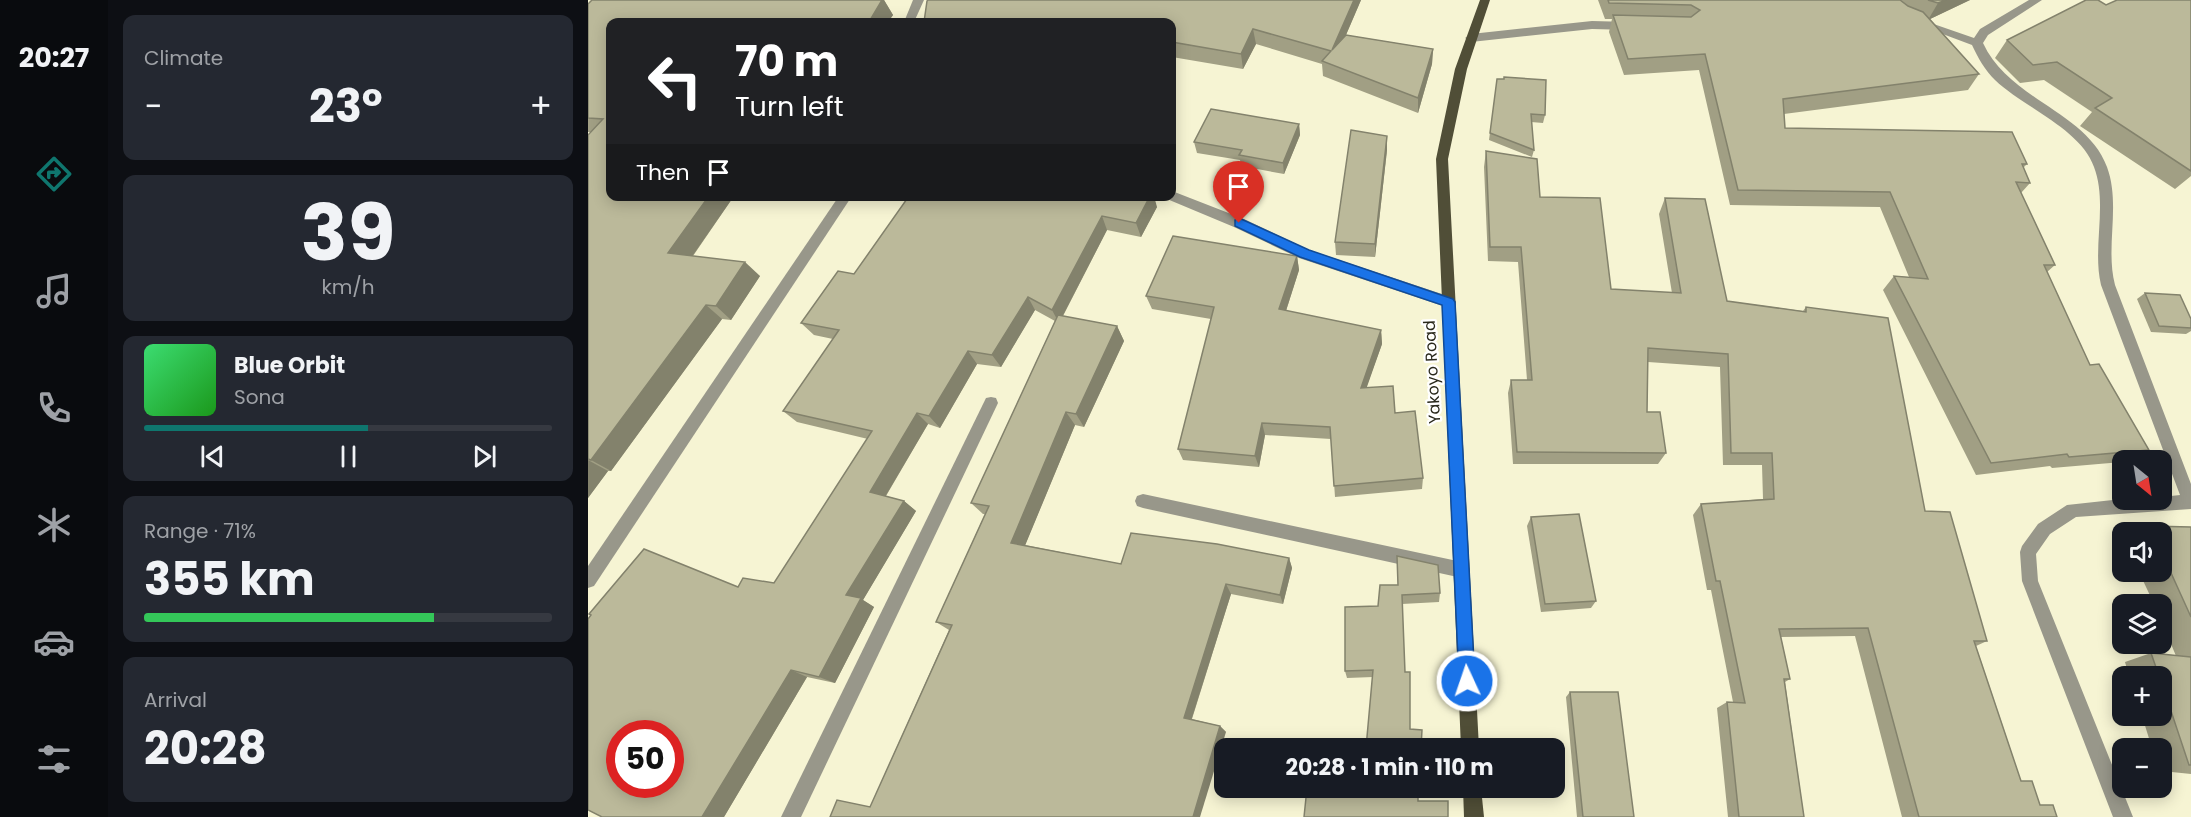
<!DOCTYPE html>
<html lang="en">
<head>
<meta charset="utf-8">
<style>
  body { margin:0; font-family:Poppins,sans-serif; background:#242831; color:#f1f3f6; height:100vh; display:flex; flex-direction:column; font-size:22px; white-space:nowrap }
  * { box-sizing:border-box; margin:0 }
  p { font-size:20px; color:#9ea1a6 }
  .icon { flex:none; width:33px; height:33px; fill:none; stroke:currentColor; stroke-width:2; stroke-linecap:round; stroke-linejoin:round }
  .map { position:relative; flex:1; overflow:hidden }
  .side { display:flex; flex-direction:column; gap:15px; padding:15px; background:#0d0f14; width:480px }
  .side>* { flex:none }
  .banner { position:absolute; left:18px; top:18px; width:570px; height:183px; border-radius:12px; box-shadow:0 3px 15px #0003; background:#202124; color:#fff; overflow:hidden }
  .needle { width:39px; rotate:150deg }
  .fabs { position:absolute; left:1524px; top:450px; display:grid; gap:12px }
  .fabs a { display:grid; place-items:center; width:60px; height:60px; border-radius:12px; background:#171b24; box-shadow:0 3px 15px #0003; font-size:30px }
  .speed { position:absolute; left:18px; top:720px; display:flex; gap:12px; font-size:30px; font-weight:700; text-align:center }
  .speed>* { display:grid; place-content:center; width:78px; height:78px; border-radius:50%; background:#171b24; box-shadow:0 3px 15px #0003; line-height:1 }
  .speed .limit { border:9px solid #d22; background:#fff; color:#111 }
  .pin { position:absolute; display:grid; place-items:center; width:51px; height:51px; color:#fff; margin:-62px -26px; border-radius:50% 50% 50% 0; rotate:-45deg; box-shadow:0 0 6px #0007 }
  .pin .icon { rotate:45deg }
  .me { position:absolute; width:66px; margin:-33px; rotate:357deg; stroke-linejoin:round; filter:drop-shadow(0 0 4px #0008) }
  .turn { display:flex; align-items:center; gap:21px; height:126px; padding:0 30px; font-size:27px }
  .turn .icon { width:78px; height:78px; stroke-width:2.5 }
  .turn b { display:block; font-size:42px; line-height:51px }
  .then { display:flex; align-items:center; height:57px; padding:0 30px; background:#0003; gap:12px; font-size:22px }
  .big { font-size:45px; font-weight:700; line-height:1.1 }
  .side .widget { flex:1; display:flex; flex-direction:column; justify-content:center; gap:9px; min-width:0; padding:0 21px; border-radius:12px; background:#242831 }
  .side .dial { align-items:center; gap:0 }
  .dial b { font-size:78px; line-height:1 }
  .song { display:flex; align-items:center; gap:18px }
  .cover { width:72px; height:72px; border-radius:9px; background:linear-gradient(135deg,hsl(140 70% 55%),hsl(120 70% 35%)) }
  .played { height:6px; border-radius:3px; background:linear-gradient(90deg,#0f766e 55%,#363941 55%) }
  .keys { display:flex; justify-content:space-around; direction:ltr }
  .heat { display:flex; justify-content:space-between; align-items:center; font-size:33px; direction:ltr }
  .charge { height:9px; border-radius:4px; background:linear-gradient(90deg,#34c759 71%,#363941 0) }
  .trip { position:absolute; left:626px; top:738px; width:351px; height:60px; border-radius:12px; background:#171b24; box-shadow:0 3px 15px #0003; font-weight:700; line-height:60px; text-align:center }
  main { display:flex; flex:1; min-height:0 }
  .menu { display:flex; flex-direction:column; width:108px; justify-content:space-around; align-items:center; background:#090b0e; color:#9ea1a6 }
  .menu .icon { width:42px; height:42px }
  .menu .on { color:#0f766e }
  .menu b { font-size:27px; color:#f1f3f6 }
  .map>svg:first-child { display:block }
</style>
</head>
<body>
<main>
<nav class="menu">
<b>20:27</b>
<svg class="icon on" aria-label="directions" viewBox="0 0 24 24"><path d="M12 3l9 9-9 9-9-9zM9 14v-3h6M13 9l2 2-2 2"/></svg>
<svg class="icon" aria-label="music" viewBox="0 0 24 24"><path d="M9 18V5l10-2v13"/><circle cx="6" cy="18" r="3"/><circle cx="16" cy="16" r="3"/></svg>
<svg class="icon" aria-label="phone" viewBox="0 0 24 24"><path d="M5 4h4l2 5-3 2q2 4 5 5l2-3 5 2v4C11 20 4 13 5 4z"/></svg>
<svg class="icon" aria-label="climate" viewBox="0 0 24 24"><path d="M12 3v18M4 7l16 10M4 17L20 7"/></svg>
<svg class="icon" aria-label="car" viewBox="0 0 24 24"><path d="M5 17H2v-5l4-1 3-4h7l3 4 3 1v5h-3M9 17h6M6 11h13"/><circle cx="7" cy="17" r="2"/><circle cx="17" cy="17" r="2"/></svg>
<svg class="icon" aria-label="filters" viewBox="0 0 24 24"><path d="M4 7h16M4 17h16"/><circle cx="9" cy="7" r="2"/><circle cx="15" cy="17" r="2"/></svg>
</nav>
<section class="side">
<div class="widget"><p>Climate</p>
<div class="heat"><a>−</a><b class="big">23°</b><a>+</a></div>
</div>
<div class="widget dial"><b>39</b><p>km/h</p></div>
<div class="widget">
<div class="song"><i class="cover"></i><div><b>Blue Orbit</b><p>Sona</p></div></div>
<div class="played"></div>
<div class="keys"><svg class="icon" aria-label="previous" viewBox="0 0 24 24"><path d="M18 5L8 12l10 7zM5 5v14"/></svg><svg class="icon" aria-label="pause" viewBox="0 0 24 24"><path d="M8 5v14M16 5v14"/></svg><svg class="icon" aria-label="next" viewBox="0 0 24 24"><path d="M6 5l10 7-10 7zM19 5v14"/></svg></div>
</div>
<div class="widget"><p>Range · 71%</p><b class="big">355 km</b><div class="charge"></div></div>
<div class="widget"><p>Arrival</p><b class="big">20:28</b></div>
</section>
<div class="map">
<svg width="1603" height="817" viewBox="0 0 1603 817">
  <rect width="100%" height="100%" fill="#f6f4d3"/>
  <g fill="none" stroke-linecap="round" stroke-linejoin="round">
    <g fill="#98978a" fill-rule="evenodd">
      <path d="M325,0H336L326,22H316Z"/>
      <path d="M1441,0H1454L1400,35L1395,43C1421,100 1499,112 1519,167C1533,205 1517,247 1527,285L1603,484V509L1488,517L1462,534L1448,554L1450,581L1545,817H1525L1434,581L1432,552L1434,546L1450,524L1479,505L1534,499L1574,500V497L1592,495L1513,285C1504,247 1520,204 1506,167C1493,129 1435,107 1407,80C1397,70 1390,58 1384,45L1328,24L1334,20L1386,38L1392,29Z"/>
      <path d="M1004,21L1042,22L1048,26L1042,30L1004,29L883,42L877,38L883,34Z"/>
      <path d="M584,191L656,219L721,250L866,298L868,302L866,306L861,308L711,258L646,227L579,199L578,196H584Z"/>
      <path d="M251,196H264L6,586L0,588V566Z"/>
      <path d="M403,397L408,398L410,403L213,817H193L398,398Z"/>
      <path d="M555,494L874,562L880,564L882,570L880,576L874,578L555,508L549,506L547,501L549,496Z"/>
    </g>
    <g fill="#504e37" fill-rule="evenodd">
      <path d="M892,0H902L879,69L860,159L891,748H873L848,159L867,69Z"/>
      <path d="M875,788H893L896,817H876Z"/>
    </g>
  </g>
  <g fill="#a19f84">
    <path d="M4,0H296L305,15L300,22H22V196H146L105,256L172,276L143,320L134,319L23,471H20L0,498V135L3,132H0V4Z"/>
    <path d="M773,0L758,35L845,49L844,64L830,113L735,76L734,64L668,44L655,69L584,57V22Z"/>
    <path d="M1010,0H1382L1342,19L1391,74L1380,90L1196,114L1197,128L1439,164L1435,168L1442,183L1433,193L1467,265L1459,272L1502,365L1561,450L1544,460H1534V462L1464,468L1462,466L1388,475L1295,290L1306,276L1321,277L1292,207L1142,205L1111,70L1036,75L1021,32L1024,19H1017Z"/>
    <path d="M1603,0V176L1587,189L1492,126L1504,112L1456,80L1432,83L1407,58L1419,40L1518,5Z"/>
    <path d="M909,79L957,115L955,123L943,122L946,150L944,157L901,140Z"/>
    <path d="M711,124L712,135L696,174L653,166L652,160L609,153L606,142Z"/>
    <path d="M799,136V150L787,257L748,255L747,242Z"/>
    <path d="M898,151L952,197L1023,289L1084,293L1071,214L1077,198L1139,301L1215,311L1218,307L1337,511L1399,641L1388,646L1433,781L1452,805L1469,817H1314L1267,636L1193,637L1202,679L1197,682L1216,817H1140L1129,708L1139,702H1145L1123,590H1119L1105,515L1113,504L1175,499L1174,465H1135L1132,367L1060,362L1059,412L1078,453L1070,464H925L920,393L923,380H939L930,262L900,261L896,167Z"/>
    <path d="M321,196L569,207L553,237L519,230L475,316L529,326L536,341L496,427L487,425L437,545L533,564L701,558L704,568L695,604L643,594L604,719L632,726L638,732L282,807L361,630L348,622L397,514H395L383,503L467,321L447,310L413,367L389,364L352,428L340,424L298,496L316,501L328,511L275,600L286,607L247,683L219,677L136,817H14L150,587L186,583L280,439L209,422L195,411L245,339L226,335L213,323L266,274Z"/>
    <path d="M709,256L711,270L698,311L793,330L794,344L778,388L807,413L835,478L834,489L747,497L743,439L677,435L671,467L595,460L590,449L623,319L564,309L558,296Z"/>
    <path d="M1557,293L1603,319V331L1598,334L1563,332L1549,299Z"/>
    <path d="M943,517L1008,601L1003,608L953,612L939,526Z"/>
    <path d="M1561,526L1603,527V774L1574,771V748H1564L1554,716H1574V676H1541L1537,662L1563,653L1588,656L1574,622V604H1566L1551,572H1574V532H1549Z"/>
    <path d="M809,556L852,593L851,602L814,604L817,672L822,729L785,677L759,678L757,671L790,606L810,585Z"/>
    <path d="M982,692L1046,817H989L978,697Z"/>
  </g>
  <g fill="#83826c">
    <path d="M294,0H296L305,15L300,22H281Z"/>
    <path d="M766,0H773L745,65L744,50Z"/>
    <path d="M1358,0H1382L1340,20L1350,3Z"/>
    <path d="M665,29L668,44L655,69L653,54Z"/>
    <path d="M845,49L844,64L830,113V98Z"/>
    <path d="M711,124L712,135L696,174L695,163Z"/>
    <path d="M799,136V150L787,257V244Z"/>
    <path d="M121,196H146L96,268L80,253Z"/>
    <path d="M562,196H566L569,207L553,237L548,223Z"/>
    <path d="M514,216L519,230L471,323L464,310Z"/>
    <path d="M709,256L711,270L694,323L691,309Z"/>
    <path d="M157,262L172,276L143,320L128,306Z"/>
    <path d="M440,297L447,310L413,367L404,355Z"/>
    <path d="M118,305L134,319L23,471L3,460Z"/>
    <path d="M529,326L536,341L496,427L488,414Z"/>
    <path d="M793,330L794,344L774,401L773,388Z"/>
    <path d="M380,351L389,364L352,428L341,416Z"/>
    <path d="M478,412L487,425L434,553L423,543Z"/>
    <path d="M329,413L340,424L294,502L282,492Z"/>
    <path d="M674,423L677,435L671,467L667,456Z"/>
    <path d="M0,460L20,471L0,498Z"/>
    <path d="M316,501L328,511L275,600L286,607L247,683L231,677L258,595Z"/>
    <path d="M701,558L704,568L695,604L692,595Z"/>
    <path d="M638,584L643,594L602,724L596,718Z"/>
    <path d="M203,670L219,677L136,817H114Z"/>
    <path d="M632,726L638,732L612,817H605Z"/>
  </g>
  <g fill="#bbb99a" stroke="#83826c" stroke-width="1.5" fill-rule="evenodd">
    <path d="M4,0H294L281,22H22V196H121L80,253L157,262L128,306L118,305L3,460L0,459V135L15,119L0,118V4Z"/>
    <path d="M340,0H766L744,50L758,35L845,49L830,98L734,61L743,51L665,29L653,54L584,42V22H336L339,1Z"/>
    <path d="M1020,0H1312L1320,6L1335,12L1391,74L1195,99L1197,128L1424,132L1439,164H1434L1442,183L1428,182L1467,265H1456L1502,365L1511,364L1561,450L1481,457L1479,454L1403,463L1306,276L1340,279L1302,192L1150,190L1117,54L1040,59L1025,15L1103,17L1112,10L1103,5L1021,3Z"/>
    <path d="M1340,0H1358L1350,3Z"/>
    <path d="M1498,0H1510L1518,5L1529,0H1603V171L1507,108L1524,98L1469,62L1445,65L1419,40Z"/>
    <path d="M916,77L958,80L957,115L943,114L946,150L902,133L909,79H916Z"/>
    <path d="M623,109L711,124L695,163L651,155L654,150L606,142Z"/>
    <path d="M763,130L799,136L787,244L747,242Z"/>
    <path d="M898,151L949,159L952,197L1012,198L1023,289L1093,293L1077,198L1117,199L1139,301L1218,312V307L1300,318L1337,511L1362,512L1399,641H1386L1433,781H1444L1452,805H1465L1469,817H1331L1280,628L1191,629L1202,679H1196L1216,817H1151L1139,702L1157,703L1132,581H1128L1113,504L1186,499L1184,453H1143L1140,354L1060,348L1059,412H1072L1078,453L929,452L923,380H944L933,247H902Z"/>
    <path d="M321,196H562L548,223L514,216L464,310L440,297L404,355L380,351L341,416L329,413L282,492L316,501L258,595L273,598L231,677L203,670L114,817H14L0,810V619L3,615L1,614L56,549L150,587L155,578L186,583L284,431L195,411L251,330L213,323L250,271L266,274ZM32,734H82V784H32Z"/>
    <path d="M585,236L709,256L691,309L793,330L773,388L805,386L807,413L827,411L835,478L746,486L742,427L674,423L667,456L590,449L626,307L558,296Z"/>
    <path d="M1557,293L1592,295L1603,319V328L1571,326Z"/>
    <path d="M470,315L529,326L488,414L478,412L423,543L533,564L543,533L629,544L701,558L692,595L638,584L596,718L632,726L605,817H242L249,800L282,807L364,625L348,622L401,506L383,503Z"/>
    <path d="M991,514L1008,601L957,604L943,517Z"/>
    <path d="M1561,526L1603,527V617L1574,553V532H1564Z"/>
    <path d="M809,556L850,565L852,593L814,595L817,672H822V729L834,730L833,748H778L785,670L757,671V607L790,606L792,585H810Z"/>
    <path d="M1563,653L1603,657V765H1601L1574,684V676H1571Z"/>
    <path d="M982,692H1030L1046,817H995Z"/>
    <path d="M719,788H830V801H860V817H716Z"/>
  </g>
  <path fill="#1a73e8" stroke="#114b97" stroke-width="1.5" d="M651,218L721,250L865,299L867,302L887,681L885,687L879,690L873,687L871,681L854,305L712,257L647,226V220Z"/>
  <g text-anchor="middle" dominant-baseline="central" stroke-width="4.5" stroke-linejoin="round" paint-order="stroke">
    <g font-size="16" fill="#29281b" stroke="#fff">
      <text transform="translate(844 372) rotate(-93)">Yakoyo Road</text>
    </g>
  </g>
</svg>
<div class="fabs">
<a><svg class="needle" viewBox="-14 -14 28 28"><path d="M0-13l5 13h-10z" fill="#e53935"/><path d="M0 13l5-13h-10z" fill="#9ea1a6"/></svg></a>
<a><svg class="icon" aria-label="sound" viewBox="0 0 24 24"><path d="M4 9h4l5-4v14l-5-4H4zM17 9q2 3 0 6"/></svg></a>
<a><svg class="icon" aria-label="layers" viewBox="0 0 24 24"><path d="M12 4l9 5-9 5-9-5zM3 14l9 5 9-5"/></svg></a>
<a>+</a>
<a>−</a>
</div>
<div class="speed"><div class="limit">50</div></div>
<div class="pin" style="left:651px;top:223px;background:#d93025"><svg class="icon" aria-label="arrive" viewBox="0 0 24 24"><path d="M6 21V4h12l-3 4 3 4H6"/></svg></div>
<svg class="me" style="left:879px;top:681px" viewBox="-20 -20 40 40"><circle r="17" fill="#1a73e8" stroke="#fff" stroke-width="3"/><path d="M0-11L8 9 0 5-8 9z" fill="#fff"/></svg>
<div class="trip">20:28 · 1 min · 110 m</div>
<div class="banner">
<div class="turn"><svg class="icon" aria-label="left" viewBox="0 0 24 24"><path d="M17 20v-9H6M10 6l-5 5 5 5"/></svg><div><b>70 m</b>Turn left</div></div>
<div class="then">Then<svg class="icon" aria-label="arrive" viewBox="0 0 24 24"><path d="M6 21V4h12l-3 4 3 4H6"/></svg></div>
</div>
</div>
</main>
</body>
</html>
